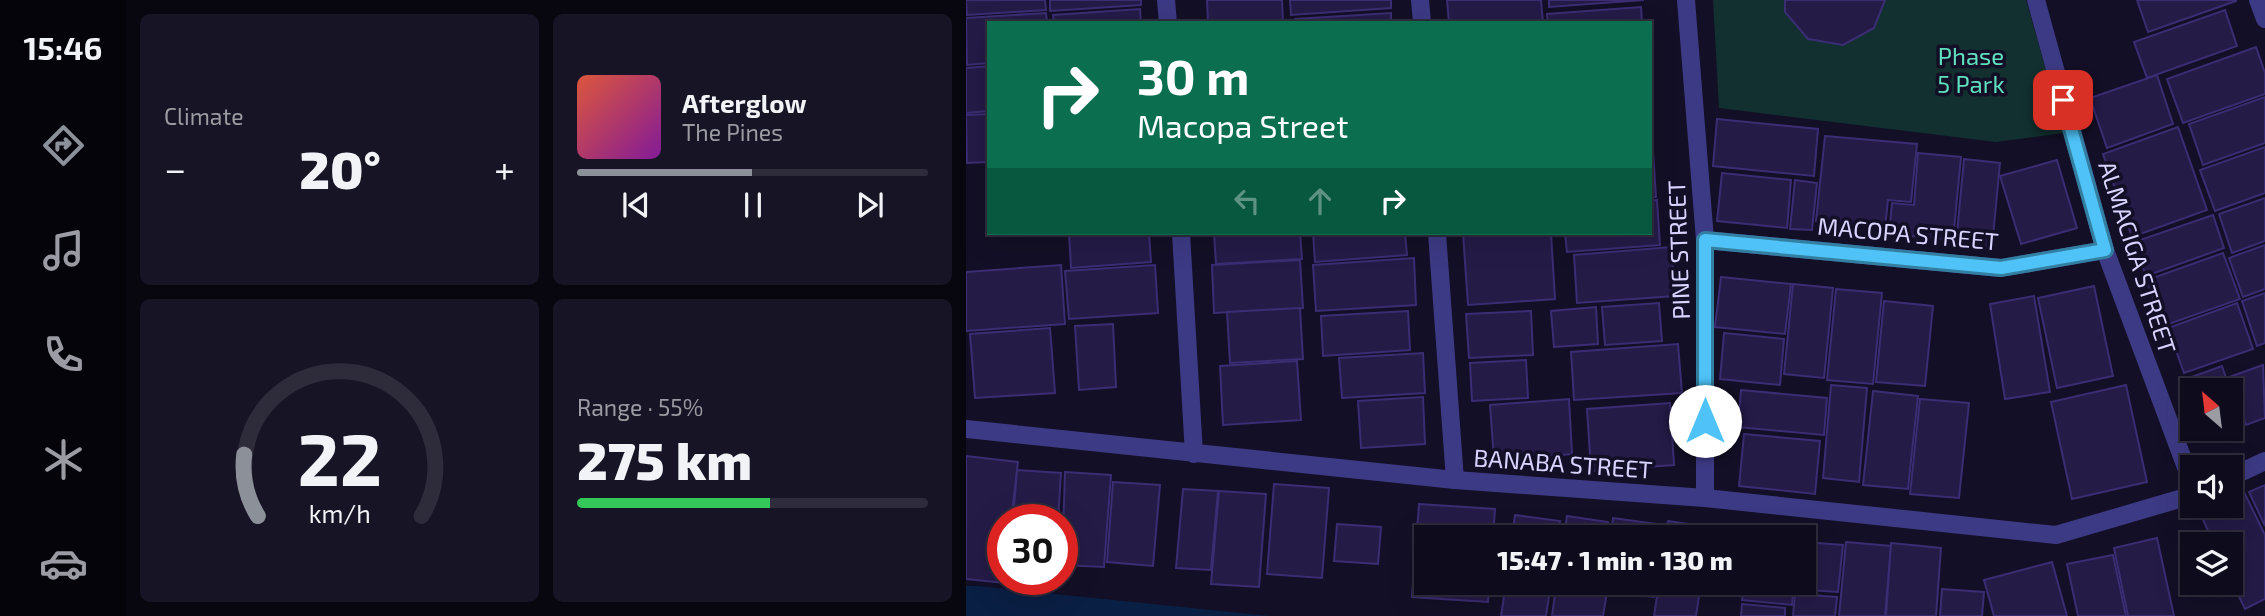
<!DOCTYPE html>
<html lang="en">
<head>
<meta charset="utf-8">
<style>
  body { margin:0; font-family:"Exo 2",sans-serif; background:#171425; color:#f1f3f6; height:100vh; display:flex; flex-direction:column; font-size:26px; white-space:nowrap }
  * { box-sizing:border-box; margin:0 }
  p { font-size:23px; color:#9b9ba3 }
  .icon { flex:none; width:38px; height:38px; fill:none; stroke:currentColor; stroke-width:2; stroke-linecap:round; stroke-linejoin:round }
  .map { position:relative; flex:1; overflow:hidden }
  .details { display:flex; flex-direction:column; gap:14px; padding:14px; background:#08060f; width:840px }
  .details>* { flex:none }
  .top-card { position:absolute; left:21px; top:21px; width:665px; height:214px; border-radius:0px; box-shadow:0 7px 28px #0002,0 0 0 2px #2e2b3b; background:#0b6e4f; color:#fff; overflow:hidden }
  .needle { width:46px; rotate:332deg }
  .fabs { position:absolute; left:1214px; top:378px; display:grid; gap:14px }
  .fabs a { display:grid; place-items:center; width:63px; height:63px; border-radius:0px; background:#0e0b1c; box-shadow:0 7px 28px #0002,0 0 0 2px #2e2b3b; font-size:35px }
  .speed { position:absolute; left:21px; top:504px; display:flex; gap:14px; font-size:35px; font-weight:700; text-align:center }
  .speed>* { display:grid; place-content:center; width:91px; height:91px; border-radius:50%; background:#0e0b1c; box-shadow:0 7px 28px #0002,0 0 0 2px #2e2b3b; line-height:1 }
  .speed .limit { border:10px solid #d22; background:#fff; color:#111 }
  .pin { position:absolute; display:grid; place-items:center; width:60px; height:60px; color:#fff; margin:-30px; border-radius:14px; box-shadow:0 4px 10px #0006 }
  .me { position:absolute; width:77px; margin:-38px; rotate:0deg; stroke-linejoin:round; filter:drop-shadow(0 0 5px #0008) }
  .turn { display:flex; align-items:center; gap:24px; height:147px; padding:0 35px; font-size:32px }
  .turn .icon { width:91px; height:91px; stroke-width:2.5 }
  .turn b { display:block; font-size:49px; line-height:60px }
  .lanes { display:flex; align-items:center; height:66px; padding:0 35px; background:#0003; justify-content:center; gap:35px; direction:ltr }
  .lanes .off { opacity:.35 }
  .big { font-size:52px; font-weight:800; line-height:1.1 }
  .details .tile { flex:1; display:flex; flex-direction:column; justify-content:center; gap:10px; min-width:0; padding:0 24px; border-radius:10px; background:#171425 }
  .details .dial { align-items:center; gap:0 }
  .dial svg { height:182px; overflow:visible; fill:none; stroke:#2e2b3b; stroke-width:7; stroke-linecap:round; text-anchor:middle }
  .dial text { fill:#f1f3f6; stroke:none }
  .song { display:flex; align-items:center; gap:21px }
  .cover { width:84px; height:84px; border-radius:10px; background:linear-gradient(135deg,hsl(10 70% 55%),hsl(290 70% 35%)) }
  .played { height:7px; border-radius:4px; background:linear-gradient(90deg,#8c9099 50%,#2e2b3b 50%) }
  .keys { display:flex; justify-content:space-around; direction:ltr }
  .heat { display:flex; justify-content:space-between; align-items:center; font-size:38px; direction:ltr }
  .charge { height:10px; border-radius:5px; background:linear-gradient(90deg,#34c759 55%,#2e2b3b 0) }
  .details .tiles { flex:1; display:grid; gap:14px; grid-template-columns:repeat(2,1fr) }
  .trip { position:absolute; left:448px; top:525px; width:402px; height:70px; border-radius:0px; background:#0e0b1c; box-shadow:0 7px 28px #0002,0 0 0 2px #2e2b3b; font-weight:800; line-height:70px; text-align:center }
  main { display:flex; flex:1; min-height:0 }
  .menu { display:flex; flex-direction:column; width:126px; justify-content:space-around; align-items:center; background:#06040b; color:#9b9ba3 }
  .menu .icon { width:49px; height:49px }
  .menu .selected { color:#8c9099 }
  .menu b { font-size:32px; color:#f1f3f6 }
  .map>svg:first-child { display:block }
</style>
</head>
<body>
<main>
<nav class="menu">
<b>15:46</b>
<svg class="icon selected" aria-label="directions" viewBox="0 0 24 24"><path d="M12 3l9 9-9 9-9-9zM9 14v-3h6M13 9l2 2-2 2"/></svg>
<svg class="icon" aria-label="music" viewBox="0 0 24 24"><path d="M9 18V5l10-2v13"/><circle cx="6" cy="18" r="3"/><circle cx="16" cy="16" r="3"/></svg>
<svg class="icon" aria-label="phone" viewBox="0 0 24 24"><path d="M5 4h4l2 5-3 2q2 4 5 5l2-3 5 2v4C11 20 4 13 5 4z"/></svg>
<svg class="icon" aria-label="climate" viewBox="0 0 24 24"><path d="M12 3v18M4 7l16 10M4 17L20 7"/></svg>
<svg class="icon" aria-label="car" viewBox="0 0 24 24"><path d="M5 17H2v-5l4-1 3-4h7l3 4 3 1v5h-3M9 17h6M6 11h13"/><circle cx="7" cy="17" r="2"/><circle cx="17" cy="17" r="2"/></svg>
</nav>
<section class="details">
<div class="tiles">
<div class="tile"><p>Climate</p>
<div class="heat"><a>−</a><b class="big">20°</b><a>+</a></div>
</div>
<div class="tile">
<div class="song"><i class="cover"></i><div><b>Afterglow</b><p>The Pines</p></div></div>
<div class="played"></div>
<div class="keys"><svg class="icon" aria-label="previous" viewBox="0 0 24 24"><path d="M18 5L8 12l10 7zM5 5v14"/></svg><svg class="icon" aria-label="pause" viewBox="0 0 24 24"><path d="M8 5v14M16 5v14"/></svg><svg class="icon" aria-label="next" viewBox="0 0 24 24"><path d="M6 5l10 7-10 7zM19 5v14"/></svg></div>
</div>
<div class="tile dial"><svg viewBox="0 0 100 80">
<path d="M14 69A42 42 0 1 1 86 69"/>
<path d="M14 69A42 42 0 0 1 8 42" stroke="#8c9099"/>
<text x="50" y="56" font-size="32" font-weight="700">22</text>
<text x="50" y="72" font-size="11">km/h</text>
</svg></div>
<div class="tile"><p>Range · 55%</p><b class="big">275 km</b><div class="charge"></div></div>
</div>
</section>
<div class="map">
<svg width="1299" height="616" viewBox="0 0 1299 616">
  <rect width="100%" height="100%" fill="#130f26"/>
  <path fill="#12302f" d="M747,0H1060L1098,133L1030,142L753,108Z"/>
  <path fill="#0a1f44" d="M0,586H12L304,616H0Z"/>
  <g fill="#241b47" stroke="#3b2d73" stroke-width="2">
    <path d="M0,0H79L80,10L1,15Z"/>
    <path d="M84,0H175V5L84,11Z"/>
    <path d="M241,0H316L317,23H242Z"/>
    <path d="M324,0H425V8L325,15Z"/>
    <path d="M481,0H575L577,23H483Z"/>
    <path d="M583,0H678L583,7Z"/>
    <path d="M819,0H919L908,28L877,45L842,39L819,12Z"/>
    <path d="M1171,0H1270V1L1182,32Z"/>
    <path d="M675,7L676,23H582L581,14Z"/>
    <path d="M174,9L175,23H88L87,15Z"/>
    <path d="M1259,10L1271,46L1181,78L1168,42Z"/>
    <path d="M80,13L81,23H23V63L1,65L0,18Z"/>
    <path d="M425,13V23H329V19Z"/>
    <path d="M1290,47L1299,73V94L1217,123L1201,79Z"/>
    <path d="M23,66V111L0,113V68Z"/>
    <path d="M1191,75L1207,124L1141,148L1124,98Z"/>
    <path d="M1299,97V143L1237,165L1223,124Z"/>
    <path d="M23,114V162L1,163L0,115Z"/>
    <path d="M751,119L852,129L848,176L747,166Z"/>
    <path d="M1212,127L1241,210L1166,237L1137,154Z"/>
    <path d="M859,136L951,144L945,202L922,200L919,228L850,221Z"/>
    <path d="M1299,147V193L1249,211L1234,170Z"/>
    <path d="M684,151H687L690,197L684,198Z"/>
    <path d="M952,153L995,157L987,240L923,234L926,203L948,205Z"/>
    <path d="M998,159L1034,163L1026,247L990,244Z"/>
    <path d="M1091,160L1111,228L1055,244L1034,176Z"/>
    <path d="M756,173L825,180L821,228L751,221Z"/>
    <path d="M829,180L851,183L846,230L824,229Z"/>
    <path d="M1299,198V241L1266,253L1253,214Z"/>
    <path d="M691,200L694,245L601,252L599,233H684V201Z"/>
    <path d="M1247,215L1258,248L1180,276L1168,242Z"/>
    <path d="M103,233H183L185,262L105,268Z"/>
    <path d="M248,233H334L336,259L250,264Z"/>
    <path d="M347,233H439L441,255L349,262Z"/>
    <path d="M497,233H585L589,299L502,305Z"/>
    <path d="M1299,245V289L1277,297L1263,258Z"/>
    <path d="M705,247L709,296L611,303L608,255Z"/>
    <path d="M1257,253L1274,299L1197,326L1181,280Z"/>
    <path d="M448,258L450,305L350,311L347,265Z"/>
    <path d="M334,260L337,308L248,313L246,265Z"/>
    <path d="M95,265L99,324L0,331V272Z"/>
    <path d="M189,265L192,313L103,319L99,271Z"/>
    <path d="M755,277L825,284L819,334L749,327Z"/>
    <path d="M827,284L867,288L858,378L818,374Z"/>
    <path d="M1128,286L1147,376L1091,388L1072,298Z"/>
    <path d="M870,289L916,293L907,384L861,380Z"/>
    <path d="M1299,293V343L1291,346L1276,301Z"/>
    <path d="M1068,296L1084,392L1039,399L1024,304Z"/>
    <path d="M918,301L967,306L959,386L910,382Z"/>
    <path d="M693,303L696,341L639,345L636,307Z"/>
    <path d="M1271,303L1287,349L1218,373L1202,328Z"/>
    <path d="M630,307L632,344L588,347L585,311Z"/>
    <path d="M334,308L337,359L264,363L261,312Z"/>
    <path d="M442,311L444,350L357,356L355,316Z"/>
    <path d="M565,311L567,355L503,358L500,314Z"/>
    <path d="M147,324L150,387L113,390L109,326Z"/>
    <path d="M84,328L89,393L9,398L4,334Z"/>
    <path d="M758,333L818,339L814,385L754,379Z"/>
    <path d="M712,344L716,393L608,400L605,352Z"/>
    <path d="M457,353L459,393L376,398L373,358Z"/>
    <path d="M560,360L562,398L506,401L504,363Z"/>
    <path d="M331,361L335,420L257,425L254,366Z"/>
    <path d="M1297,365L1299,418L1280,425L1263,377Z"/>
    <path d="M1256,366L1264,390H1227V399L1220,379Z"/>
    <path d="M865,385L901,388L893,482L857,478Z"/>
    <path d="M1160,385L1181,482L1106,499L1085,402Z"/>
    <path d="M775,390L861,398L858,435L772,427Z"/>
    <path d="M907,391L952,396L942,489L897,485Z"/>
    <path d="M1265,393L1277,427L1241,440L1237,429H1265Z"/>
    <path d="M457,397L459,444L395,448L392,401Z"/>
    <path d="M603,399L606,454L528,460L524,405Z"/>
    <path d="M954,399L1003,403L993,498L944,494Z"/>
    <path d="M704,403L708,465L625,471L621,409Z"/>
    <path d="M778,434L854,441L849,494L773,486Z"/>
    <path d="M0,456L52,462L45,520H37L38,583L0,579Z"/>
    <path d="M51,470L95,473L92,520H47Z"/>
    <path d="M99,472L145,475L138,567L96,565Z"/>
    <path d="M147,482L194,485L187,566L141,562Z"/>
    <path d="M308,484L363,488L356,578L301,574Z"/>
    <path d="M1299,485V526L1283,492Z"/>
    <path d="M217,489L252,491L245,570L210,568Z"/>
    <path d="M253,491L300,494L293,587L245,584Z"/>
    <path d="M1278,492L1299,535V599L1279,609L1265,580V544H1248L1234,513L1250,506H1265V498Z"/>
    <path d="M453,504L529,509L527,537H460V583H523L522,602L446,597Z"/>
    <path d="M549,515L594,521L592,537H546Z"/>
    <path d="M601,516L642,522L640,537H598Z"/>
    <path d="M647,518L698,525L696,537H645Z"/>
    <path d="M702,521L743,527L741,537H699Z"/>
    <path d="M371,524L415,527L412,564L368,561Z"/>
    <path d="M782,532L832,537H782Z"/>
    <path d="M1191,538L1208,616H1162L1148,548Z"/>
    <path d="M838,542L877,545L872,592L829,589L830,583H838Z"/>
    <path d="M880,542L925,546L919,616H873Z"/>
    <path d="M925,543L975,548L970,616H920Z"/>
    <path d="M1147,555L1160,616H1112L1101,564Z"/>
    <path d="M1086,562L1101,616H1028L1018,580Z"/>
    <path d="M540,583H585L580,616H535Z"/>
    <path d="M638,583H690L688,597L637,591Z"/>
    <path d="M693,583H735L730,616H688Z"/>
    <path d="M778,583H828L826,605L776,600Z"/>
    <path d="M590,586L641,592L637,616H586Z"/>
    <path d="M976,589L1018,592L1016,616H974Z"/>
    <path d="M829,594L871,597L869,616H827Z"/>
    <path d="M776,604L819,608V616H775Z"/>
  </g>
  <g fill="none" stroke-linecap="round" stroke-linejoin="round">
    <g stroke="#3d3a85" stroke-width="18">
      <path d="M200,0L202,23"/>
      <path d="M454,0L456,23"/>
      <path d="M720,0L739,240V498"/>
      <path d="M1070,0L1139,250L1227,486"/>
      <path d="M1292,0L1299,19"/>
      <path d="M215,233L228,454"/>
      <path d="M471,233L489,480"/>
      <path d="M739,240L1035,268L1139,250"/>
      <path d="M0,429L489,480L739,498L1090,535L1227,495"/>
      <path d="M1265,477L1299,461"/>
    </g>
  </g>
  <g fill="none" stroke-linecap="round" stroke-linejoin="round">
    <g stroke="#337fa1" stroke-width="18">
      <path id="route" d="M739,421V240L1035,268L1139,250L1097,100"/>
    </g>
    <use href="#route" stroke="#4fc3f7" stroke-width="12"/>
  </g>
  <g text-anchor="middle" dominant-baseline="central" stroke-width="7" stroke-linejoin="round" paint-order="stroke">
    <g font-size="24" fill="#5fe0c0" stroke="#130f26">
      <text x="1005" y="55">Phase<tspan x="1005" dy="28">5 Park</tspan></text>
    </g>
    <g font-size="24" fill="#d9d4ff" stroke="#130f26">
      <text transform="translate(942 233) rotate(5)">MACOPA STREET</text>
      <text transform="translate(712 250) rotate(-92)">PINE STREET</text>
      <text transform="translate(1172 257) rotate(72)">ALMACIGA STREET</text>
      <text transform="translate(597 463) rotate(4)">BANABA STREET</text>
    </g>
  </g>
</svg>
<div class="fabs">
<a><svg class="needle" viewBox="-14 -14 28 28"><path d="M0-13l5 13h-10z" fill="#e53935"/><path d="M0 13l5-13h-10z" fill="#9b9ba3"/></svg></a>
<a><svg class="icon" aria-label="sound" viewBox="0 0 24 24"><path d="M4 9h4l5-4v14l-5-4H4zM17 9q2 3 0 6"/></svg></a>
<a><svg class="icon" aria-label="layers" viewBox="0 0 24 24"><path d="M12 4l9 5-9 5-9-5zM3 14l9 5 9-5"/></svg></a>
</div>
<div class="speed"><div class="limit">30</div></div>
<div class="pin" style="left:1097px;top:100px;background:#d93025"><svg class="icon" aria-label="arrive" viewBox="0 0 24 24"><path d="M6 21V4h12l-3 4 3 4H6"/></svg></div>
<svg class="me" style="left:739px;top:421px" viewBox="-20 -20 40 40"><circle r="19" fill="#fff"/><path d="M0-13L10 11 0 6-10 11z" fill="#4fc3f7"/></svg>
<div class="trip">15:47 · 1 min · 130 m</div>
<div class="top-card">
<div class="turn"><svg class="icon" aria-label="right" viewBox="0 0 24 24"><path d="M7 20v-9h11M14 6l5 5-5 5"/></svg><div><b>30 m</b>Macopa Street</div></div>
<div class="lanes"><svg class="icon off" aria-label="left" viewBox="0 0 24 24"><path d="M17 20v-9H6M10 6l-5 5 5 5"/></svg><svg class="icon off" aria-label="ahead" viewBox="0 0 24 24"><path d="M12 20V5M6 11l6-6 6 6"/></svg><svg class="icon" aria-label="right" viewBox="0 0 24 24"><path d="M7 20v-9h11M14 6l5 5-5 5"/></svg></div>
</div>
</div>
</main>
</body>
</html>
